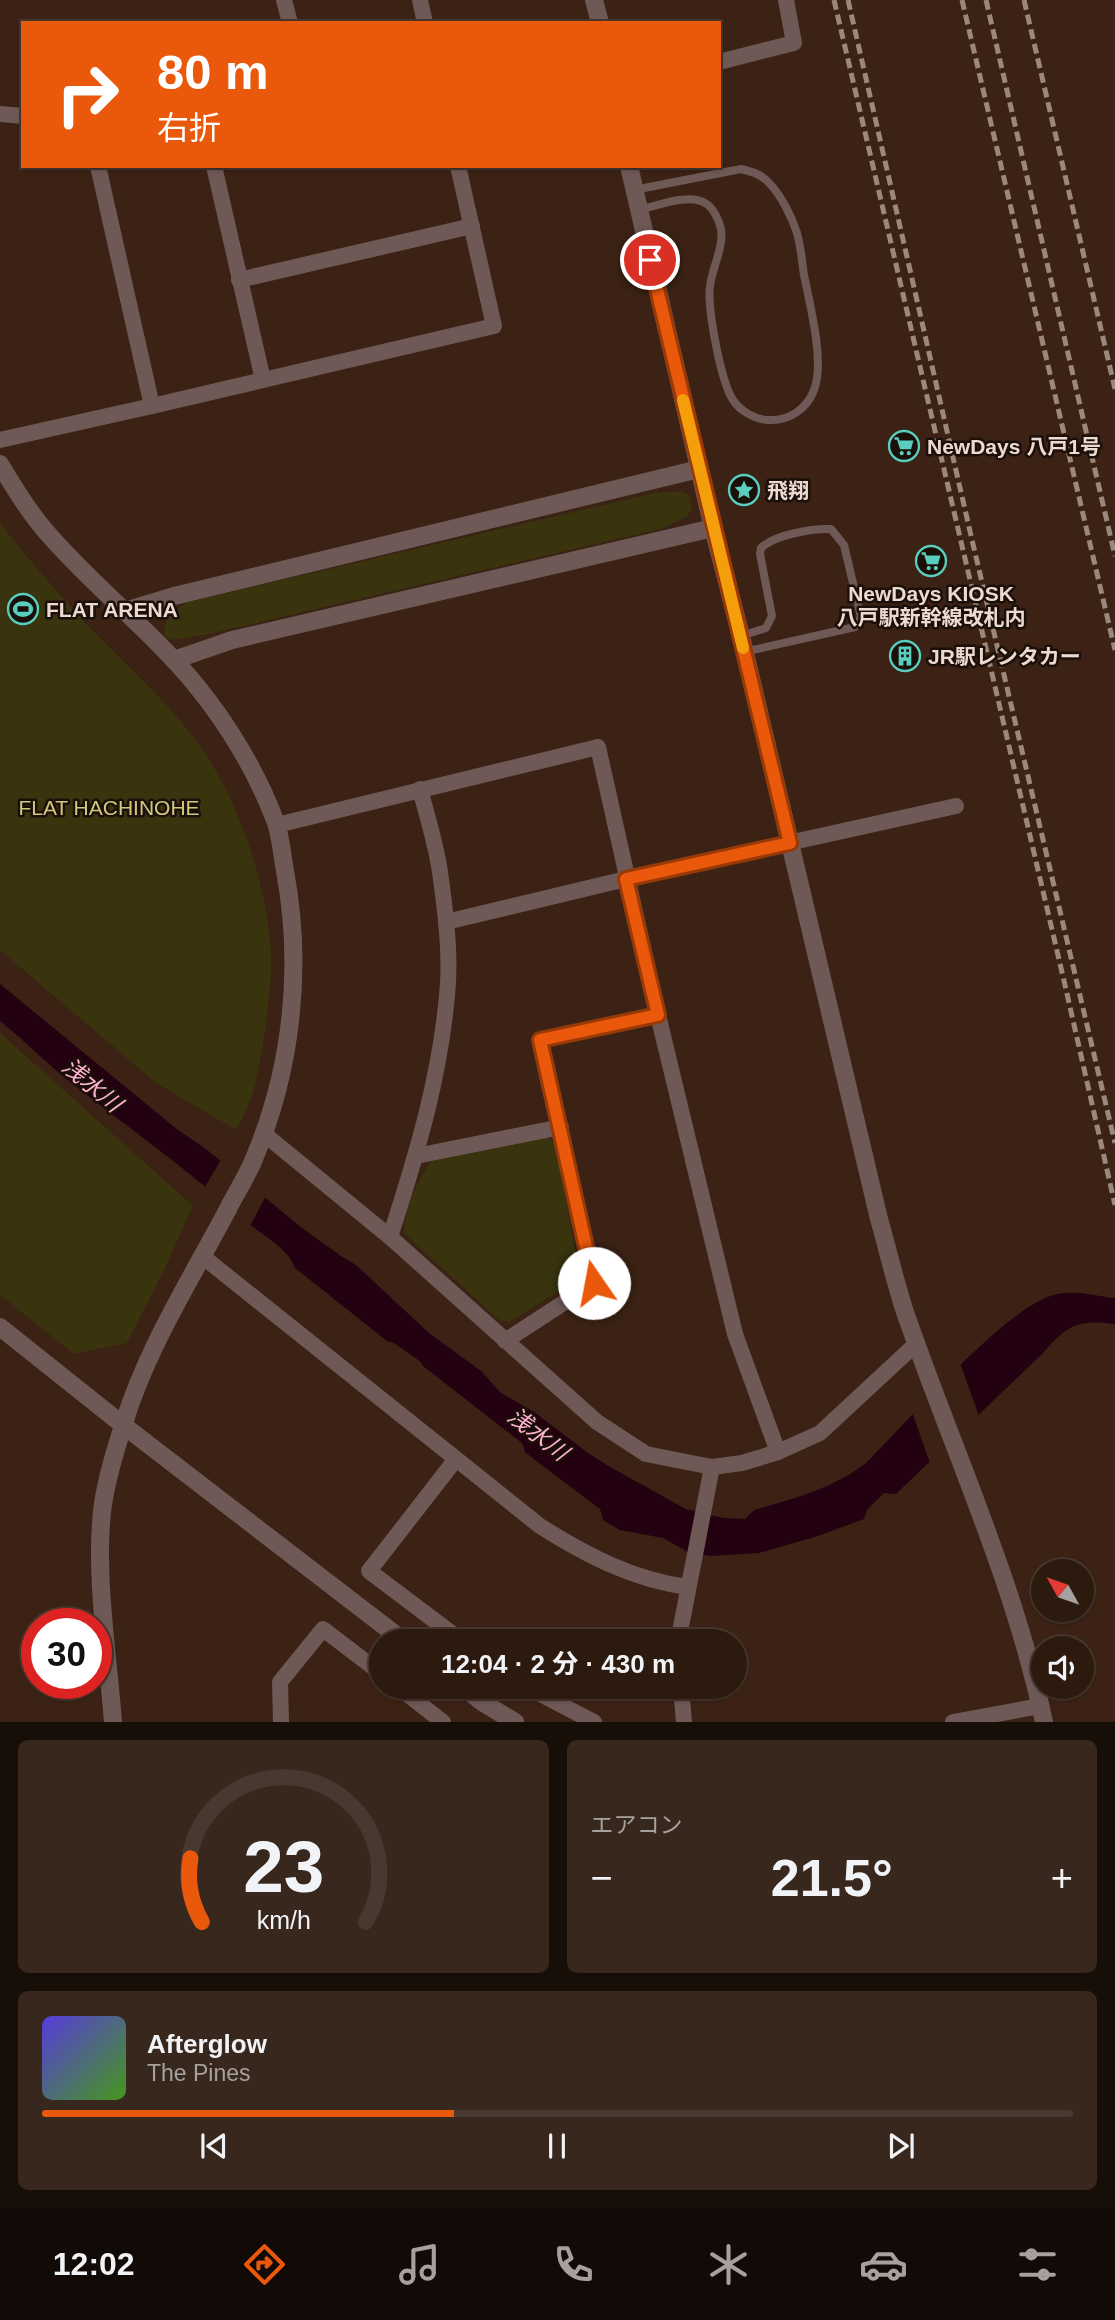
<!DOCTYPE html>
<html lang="ja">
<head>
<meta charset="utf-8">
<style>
  body { margin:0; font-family:Helvetica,"Noto Sans JP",sans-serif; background:#38271d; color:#f1f3f6; height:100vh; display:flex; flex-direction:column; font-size:26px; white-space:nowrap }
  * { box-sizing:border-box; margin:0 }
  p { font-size:23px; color:#a6a19e }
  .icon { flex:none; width:38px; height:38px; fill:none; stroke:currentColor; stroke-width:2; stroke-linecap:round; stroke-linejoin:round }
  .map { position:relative; height:1722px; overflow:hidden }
  .side { display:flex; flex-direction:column; gap:18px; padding:18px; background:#180e08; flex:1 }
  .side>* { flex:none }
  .hud { position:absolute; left:21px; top:21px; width:700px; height:147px; border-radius:0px; box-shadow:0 2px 5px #0004,0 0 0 2px #48382f; background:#ea580c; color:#fff; overflow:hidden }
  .needle { width:46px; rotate:310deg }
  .controls { position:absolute; left:1031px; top:1559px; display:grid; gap:14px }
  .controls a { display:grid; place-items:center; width:63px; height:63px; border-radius:50%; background:#2c1a0f; box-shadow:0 2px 5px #0004,0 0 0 2px #48382f; font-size:35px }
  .speed { position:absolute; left:21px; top:1608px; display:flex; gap:14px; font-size:35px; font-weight:700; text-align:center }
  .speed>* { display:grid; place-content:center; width:91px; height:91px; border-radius:50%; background:#2c1a0f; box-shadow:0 2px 5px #0004,0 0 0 2px #48382f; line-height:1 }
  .speed .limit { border:10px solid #d22; background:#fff; color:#111 }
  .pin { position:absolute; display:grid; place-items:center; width:60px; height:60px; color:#fff; margin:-30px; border:4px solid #fff; border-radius:50%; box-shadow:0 2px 7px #0007 }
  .me { position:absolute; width:77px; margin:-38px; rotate:348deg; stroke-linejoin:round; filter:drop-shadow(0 0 5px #0008) }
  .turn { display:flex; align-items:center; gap:24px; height:147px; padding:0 21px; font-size:32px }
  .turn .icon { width:91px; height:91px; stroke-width:2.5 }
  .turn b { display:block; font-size:49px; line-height:60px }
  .big { font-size:52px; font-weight:700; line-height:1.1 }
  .side .tile { flex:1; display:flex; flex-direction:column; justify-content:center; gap:10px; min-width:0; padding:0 24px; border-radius:10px; background:#38271d }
  .side .dial { align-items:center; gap:0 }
  .dial svg { height:182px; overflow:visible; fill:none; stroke:#48382f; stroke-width:7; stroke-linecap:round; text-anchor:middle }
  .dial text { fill:#f1f3f6; stroke:none }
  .song { display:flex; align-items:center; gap:21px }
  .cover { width:84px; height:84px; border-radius:10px; background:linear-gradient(135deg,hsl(250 70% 55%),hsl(100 70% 35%)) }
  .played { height:7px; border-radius:4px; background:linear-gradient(90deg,#ea580c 40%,#48382f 40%) }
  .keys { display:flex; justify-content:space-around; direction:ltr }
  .heat { display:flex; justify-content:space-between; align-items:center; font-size:38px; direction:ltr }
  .side .tiles { flex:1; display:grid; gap:18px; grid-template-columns:1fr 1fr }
  .tile:last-child { grid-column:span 2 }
  .trip { position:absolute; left:369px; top:1629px; width:378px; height:70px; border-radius:35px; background:#2c1a0f; box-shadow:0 2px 5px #0004,0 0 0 2px #48382f; font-weight:700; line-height:70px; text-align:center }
  .tabs { display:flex; height:112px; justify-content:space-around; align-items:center; background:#120a06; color:#a6a19e }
  .tabs .icon { width:49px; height:49px }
  .tabs .active { color:#ea580c }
  .tabs b { font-size:32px; color:#f1f3f6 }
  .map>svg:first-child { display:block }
</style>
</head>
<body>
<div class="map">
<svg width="1115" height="1722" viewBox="0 0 1115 1722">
  <rect width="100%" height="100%" fill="#3b2214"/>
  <g fill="#39340e">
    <path d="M680,491L689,495L692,508L686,517L664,528L200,636L171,640L164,635C163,618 174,610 188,602L655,493Z"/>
    <path d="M0,523C33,565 68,605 105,643C139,677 175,710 202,749C240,803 268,889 271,954C272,991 262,1067 250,1101C246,1111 241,1121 236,1130L156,1083L0,950Z"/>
    <path d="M0,1033L193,1206L165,1268L127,1343L74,1354L0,1295Z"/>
    <path d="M547,1137L555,1143L580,1275L574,1282L509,1322L499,1320L404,1233C404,1210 418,1179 431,1161Z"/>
  </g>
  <path fill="#230111" d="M0,984L178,1130L206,1149L302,1228L341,1256L356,1265L429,1333L481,1371L501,1393L534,1412L588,1453L610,1467L686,1509L723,1518L745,1519L754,1510C793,1499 834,1488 866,1463C907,1423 1006,1305 1057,1294C1077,1290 1095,1296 1115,1298V1324C1079,1319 1066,1325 1043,1353L896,1494L884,1493L867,1510L864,1519L818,1536L759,1553L711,1556L688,1552L663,1538L620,1530L603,1520L600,1509L535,1460L525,1452L522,1443L423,1366L421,1362L394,1343L387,1341L295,1268C289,1248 261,1235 246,1221C189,1171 128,1127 69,1081C45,1062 24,1040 0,1021Z"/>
  <g fill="#3b2214">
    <path d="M222,1158L267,1194L249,1228L203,1190Z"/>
    <path d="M960,1363L980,1419L931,1466L912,1412Z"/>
  </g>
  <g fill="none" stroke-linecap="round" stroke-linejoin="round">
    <g stroke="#6f5957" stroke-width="8">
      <path d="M634,190L741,169C753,172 761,174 769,183C781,195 792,217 797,233C801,247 802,262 804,275C810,305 825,363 814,390C807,409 789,421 769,420C756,420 740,411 733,400C721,382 707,308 710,286C712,268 724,247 721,229C719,220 713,207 705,203C687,193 658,206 638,210"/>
      <path d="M741,636L766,628L772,616L760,554L761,548C774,535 813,528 831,529L844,545L861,617L855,627L744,652"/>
    </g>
    <g stroke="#6f5957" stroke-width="16">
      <path d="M284,0L290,23"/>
      <path d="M420,0L425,23"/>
      <path d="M719,62L794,43L786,0"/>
      <path d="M0,114L23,116"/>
      <path d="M214,166L263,380"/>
      <path d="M239,280L472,226"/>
      <path d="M152,406L494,326L458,166"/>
      <path d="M0,440L152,406L98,166"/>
      <path d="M277,825L598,747L658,1015L735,1334L778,1452"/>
      <path d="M446,922L626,879L956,806"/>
      <path d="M263,1133L390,1237L597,1422L646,1454L712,1467L742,1463L778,1452L820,1433L917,1343"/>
      <path d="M416,1156L561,1127"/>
      <path d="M390,1237C417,1154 442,1071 448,983C450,947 445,908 440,872C436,844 427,816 420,789"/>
      <path d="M202,1256L540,1526C586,1555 633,1580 688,1587"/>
      <path d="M505,1341L594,1283L540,1040L658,1015"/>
      <path d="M456,1459L369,1571L463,1642"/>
      <path d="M678,1642L712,1467"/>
      <path d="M398,1687L443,1722"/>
      <path d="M527,1687L594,1722"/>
      <path d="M681,1687L684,1722"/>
      <path d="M281,1722L280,1682L323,1629L382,1674"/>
      <path d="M953,1722L1040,1706"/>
    </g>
    <g stroke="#6f5957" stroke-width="18">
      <path d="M594,0L600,23"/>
      <path d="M629,166L713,528L741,636L879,1219C888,1250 895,1282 905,1312C952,1448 1014,1580 1044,1722"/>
      <path d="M0,464C13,486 27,509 43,528C90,584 149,628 195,684C228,724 258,774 276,823C281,838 282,855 285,871C303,968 292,1068 254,1159C247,1176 236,1193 228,1209C191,1279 147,1348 124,1423C115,1451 105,1483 102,1512C95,1576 108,1656 113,1722"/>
      <path d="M124,611L174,596L699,469"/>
      <path d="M174,660L232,640L713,528"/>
      <path d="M0,1327L123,1425L405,1642"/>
      <path d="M463,1687L482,1702L515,1722"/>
    </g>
    <g stroke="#9c877b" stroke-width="5" stroke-dasharray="10 5" stroke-linecap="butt">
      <path d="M834,0L1065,985L1115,1205"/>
      <path d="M848,0L972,540L1115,1143"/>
      <path d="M962,0L1115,650"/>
      <path d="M986,0L1115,556"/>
      <path d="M1024,0L1115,389"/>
    </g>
  </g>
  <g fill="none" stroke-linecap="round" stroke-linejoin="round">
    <g stroke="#983908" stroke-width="18">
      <path id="route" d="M594,1283L540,1040L658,1015L626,879L790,843L650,260"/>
    </g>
    <use href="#route" stroke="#ea580c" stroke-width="12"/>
    <path stroke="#f59e0b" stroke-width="12" d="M683,400L743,648"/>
  </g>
  <defs>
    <g id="supermarket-ring" transform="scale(1.575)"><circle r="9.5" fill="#1a0f09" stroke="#59cebe" stroke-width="1.5"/><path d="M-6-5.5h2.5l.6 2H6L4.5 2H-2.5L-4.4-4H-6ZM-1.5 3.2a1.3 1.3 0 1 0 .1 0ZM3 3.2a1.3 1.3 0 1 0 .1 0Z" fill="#59cebe"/></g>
    <g id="sight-ring" transform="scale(1.575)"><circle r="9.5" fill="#1a0f09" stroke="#59cebe" stroke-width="1.5"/><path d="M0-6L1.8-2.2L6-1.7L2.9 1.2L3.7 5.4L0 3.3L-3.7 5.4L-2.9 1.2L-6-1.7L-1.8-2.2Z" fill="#59cebe"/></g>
    <g id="stadium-ring" transform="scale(1.575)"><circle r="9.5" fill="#1a0f09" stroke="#59cebe" stroke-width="1.5"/><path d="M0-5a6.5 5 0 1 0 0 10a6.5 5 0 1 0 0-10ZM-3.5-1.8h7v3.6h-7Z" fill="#59cebe"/></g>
    <g id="building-ring" transform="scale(1.575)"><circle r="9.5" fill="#1a0f09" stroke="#59cebe" stroke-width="1.5"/><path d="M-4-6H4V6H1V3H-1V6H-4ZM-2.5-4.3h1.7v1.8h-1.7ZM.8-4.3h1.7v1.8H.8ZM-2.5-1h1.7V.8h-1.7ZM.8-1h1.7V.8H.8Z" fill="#59cebe"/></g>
  </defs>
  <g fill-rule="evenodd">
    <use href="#supermarket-ring" x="904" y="446"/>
    <use href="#sight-ring" x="744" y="490"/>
    <use href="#supermarket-ring" x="931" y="561"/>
    <use href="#stadium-ring" x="23" y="609"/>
    <use href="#building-ring" x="905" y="656"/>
  </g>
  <g text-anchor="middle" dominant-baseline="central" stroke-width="5" stroke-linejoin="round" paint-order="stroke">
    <g font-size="21" font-weight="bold" fill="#ecdad1" stroke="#1a0f09" text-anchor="start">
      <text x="927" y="446">NewDays 八戸1号</text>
      <text x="767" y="490">飛翔</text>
      <text x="931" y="593" text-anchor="middle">NewDays KIOSK<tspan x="931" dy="24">八戸駅新幹線改札内</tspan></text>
      <text x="46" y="609">FLAT ARENA</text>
      <text x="928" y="656">JR駅レンタカー</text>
    </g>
    <g font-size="21" fill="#d1c87e" stroke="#1a0f09">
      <text x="109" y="807">FLAT HACHINOHE</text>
    </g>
    <g font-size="23" font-style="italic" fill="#ffb2cf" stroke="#1a0f09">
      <text transform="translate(92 1085) rotate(40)">浅水川</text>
      <text transform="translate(538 1434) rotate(38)">浅水川</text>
    </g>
  </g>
</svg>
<div class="controls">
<a><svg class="needle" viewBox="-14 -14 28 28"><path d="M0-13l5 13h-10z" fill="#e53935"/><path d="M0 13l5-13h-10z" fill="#a6a19e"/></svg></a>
<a><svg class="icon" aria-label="sound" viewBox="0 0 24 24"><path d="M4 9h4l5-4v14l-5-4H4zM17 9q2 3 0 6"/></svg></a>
</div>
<div class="speed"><div class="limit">30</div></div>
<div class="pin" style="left:650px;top:260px;background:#d93025"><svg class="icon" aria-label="arrive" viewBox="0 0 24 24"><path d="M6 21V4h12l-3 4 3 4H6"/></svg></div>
<svg class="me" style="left:594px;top:1283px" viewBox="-20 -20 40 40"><circle r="19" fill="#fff"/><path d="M0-13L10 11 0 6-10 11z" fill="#ea580c"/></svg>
<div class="trip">12:04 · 2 分 · 430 m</div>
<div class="hud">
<div class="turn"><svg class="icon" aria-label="right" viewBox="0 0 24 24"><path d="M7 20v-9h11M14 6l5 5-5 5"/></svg><div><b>80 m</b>右折</div></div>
</div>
</div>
<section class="side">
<div class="tiles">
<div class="tile dial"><svg viewBox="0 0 100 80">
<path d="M14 69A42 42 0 1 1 86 69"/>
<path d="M14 69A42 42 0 0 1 9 41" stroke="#ea580c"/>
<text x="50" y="56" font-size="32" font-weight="700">23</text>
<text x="50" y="72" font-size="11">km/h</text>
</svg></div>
<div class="tile"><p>エアコン</p>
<div class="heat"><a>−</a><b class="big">21.5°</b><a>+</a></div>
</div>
<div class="tile">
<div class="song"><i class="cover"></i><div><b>Afterglow</b><p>The Pines</p></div></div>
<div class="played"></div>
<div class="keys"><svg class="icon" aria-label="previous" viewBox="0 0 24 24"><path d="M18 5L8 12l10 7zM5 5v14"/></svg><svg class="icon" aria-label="pause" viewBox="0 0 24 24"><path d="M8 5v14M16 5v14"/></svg><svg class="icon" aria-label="next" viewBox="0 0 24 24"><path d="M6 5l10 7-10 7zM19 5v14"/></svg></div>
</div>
</div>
</section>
<nav class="tabs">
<b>12:02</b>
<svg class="icon active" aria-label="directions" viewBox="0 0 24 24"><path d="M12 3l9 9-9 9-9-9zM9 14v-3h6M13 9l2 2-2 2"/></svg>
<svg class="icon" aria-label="music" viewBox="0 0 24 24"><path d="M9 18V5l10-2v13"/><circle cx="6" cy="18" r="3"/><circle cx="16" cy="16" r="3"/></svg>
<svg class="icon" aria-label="phone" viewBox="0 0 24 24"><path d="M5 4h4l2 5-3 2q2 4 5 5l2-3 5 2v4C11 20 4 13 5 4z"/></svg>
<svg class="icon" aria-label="climate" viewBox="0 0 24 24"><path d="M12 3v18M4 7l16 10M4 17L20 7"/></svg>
<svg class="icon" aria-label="car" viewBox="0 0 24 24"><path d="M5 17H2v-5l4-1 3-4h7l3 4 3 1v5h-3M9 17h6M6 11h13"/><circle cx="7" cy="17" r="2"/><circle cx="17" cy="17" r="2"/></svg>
<svg class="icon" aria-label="filters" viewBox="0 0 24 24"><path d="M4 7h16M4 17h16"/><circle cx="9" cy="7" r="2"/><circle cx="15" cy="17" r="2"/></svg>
</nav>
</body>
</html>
